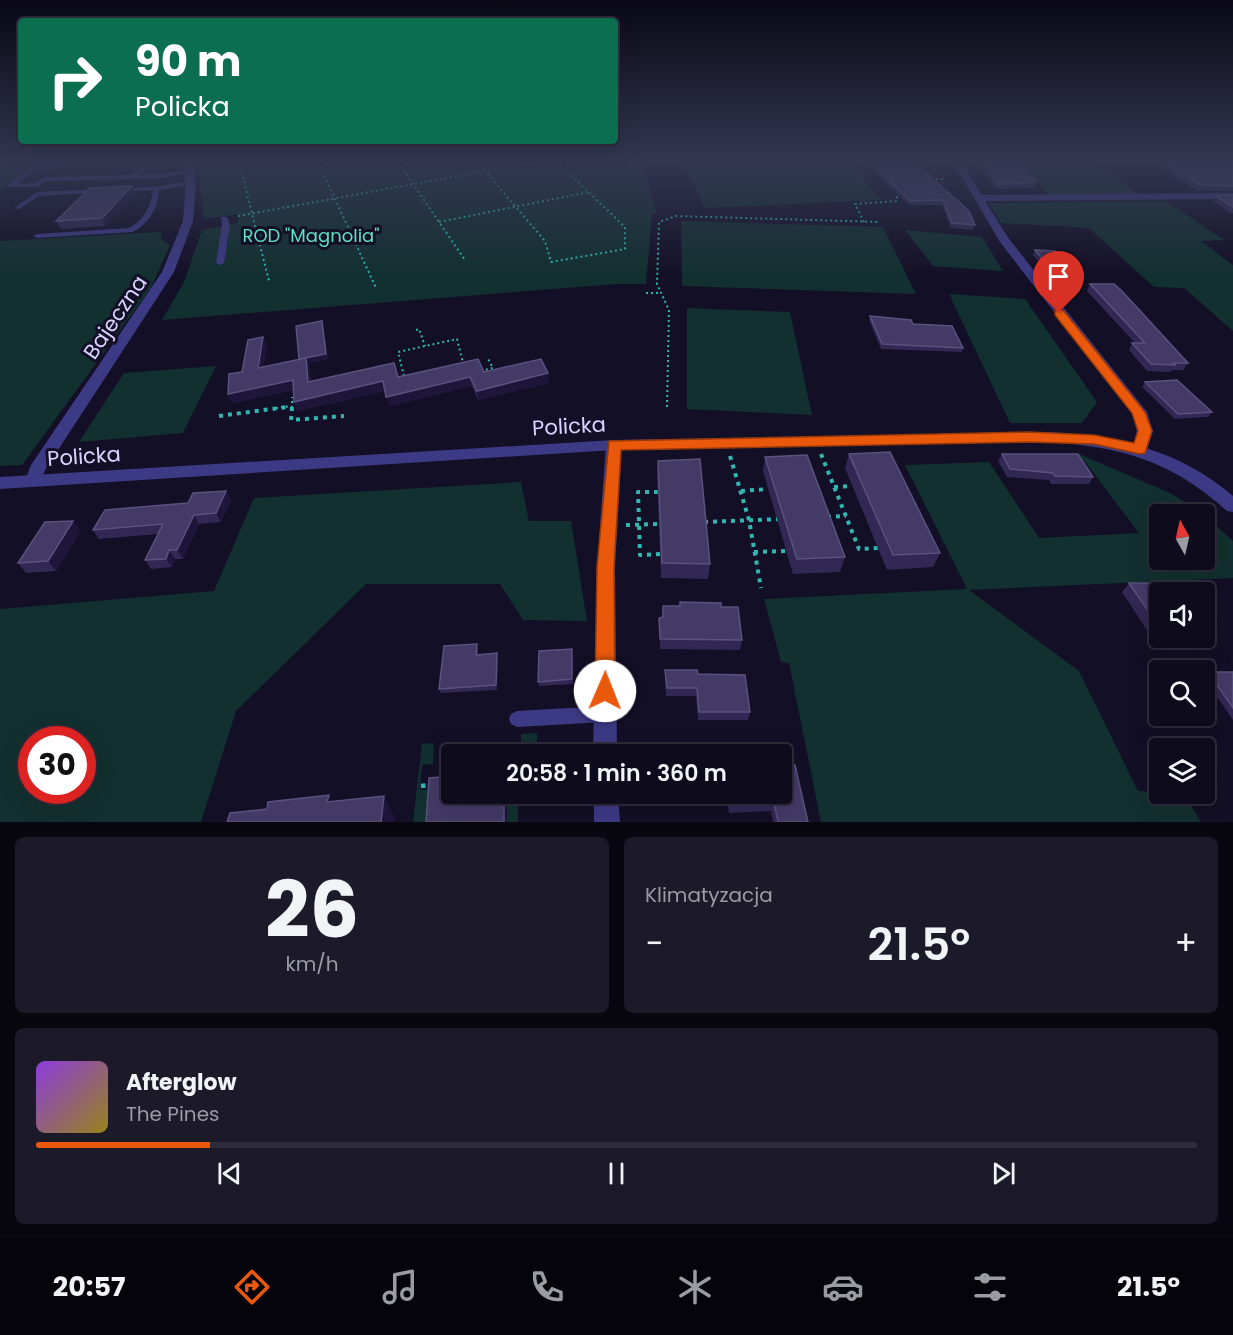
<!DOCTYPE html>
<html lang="pl">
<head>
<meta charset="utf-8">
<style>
  body { margin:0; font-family:Poppins,sans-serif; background:#1c1929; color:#f1f3f6; height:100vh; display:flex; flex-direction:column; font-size:22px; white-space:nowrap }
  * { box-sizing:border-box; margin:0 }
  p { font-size:20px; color:#9b9ba3 }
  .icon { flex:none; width:33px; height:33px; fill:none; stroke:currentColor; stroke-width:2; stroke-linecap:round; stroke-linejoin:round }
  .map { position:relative; height:822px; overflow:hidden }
  .details { display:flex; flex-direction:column; gap:15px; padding:15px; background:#08060f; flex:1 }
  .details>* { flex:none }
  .guide { position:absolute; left:18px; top:18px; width:600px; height:126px; border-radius:6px; box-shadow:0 6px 24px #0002,0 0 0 2px #2e2b3b; background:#0b6e4f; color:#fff; overflow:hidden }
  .needle { width:39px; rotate:352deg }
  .tools { position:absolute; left:1149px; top:504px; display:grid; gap:12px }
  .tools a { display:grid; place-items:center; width:66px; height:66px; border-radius:6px; background:#0e0b1c; box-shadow:0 6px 24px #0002,0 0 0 2px #2e2b3b; font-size:30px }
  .speed { position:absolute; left:18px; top:726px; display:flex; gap:12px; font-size:30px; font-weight:700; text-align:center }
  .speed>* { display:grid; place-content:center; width:78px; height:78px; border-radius:50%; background:#0e0b1c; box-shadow:0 6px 24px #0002,0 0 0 2px #2e2b3b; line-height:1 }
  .speed .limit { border:9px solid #d22; background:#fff; color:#111 }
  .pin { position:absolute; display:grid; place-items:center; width:51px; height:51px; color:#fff; margin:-62px -26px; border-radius:50% 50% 50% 0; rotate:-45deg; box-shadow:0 0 6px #0007 }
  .pin .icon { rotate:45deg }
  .me { position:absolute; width:66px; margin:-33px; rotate:1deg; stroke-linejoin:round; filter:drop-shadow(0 0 4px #0008) }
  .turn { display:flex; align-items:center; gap:21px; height:126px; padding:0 18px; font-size:27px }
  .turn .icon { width:78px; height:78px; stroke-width:2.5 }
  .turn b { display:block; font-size:42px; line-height:51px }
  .big { font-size:45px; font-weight:600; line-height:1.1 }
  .details .tile { flex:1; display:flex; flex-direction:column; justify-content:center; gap:9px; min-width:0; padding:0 21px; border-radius:9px; background:#1c1929 }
  .details .dial { align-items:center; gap:0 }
  .dial b { font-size:78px; line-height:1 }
  .song { display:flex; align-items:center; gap:18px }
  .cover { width:72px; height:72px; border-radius:9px; background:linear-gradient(135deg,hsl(270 70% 55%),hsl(50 70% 35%)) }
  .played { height:6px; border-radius:3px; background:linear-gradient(90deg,#ea580c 15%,#2e2b3b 15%) }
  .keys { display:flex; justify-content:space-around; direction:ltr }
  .heat { display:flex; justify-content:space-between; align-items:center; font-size:33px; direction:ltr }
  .details .tiles { flex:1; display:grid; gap:15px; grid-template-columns:1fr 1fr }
  .tile:last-child { grid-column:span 2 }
  .trip { position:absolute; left:441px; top:744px; width:351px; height:60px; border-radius:6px; background:#0e0b1c; box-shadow:0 6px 24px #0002,0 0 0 2px #2e2b3b; font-weight:600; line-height:60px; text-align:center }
  .tabs { display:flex; height:96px; justify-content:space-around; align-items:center; background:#06040b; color:#9b9ba3 }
  .tabs .icon { width:42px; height:42px }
  .tabs .on { color:#ea580c }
  .tabs b { font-size:27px; color:#f1f3f6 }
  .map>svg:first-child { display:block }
</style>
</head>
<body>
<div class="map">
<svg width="1233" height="822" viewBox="0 0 1233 822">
  <rect width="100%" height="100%" fill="#130f26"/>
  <g fill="#12302f" fill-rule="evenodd">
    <path d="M0,162H38L0,191Z"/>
    <path d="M198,162H641L657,213L652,214L646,284H617L162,320L184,282L202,230L238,223V214L204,219Z"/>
    <path d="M726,162H847L882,200L705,208L684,164Z"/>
    <path d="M1020,162H1090L1104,172H1109L1138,194L1048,195Z"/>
    <path d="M1166,201L1224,240L1201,241L1233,265V331L1184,288L1154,287L1089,228L1001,223L989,203Z"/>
    <path d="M681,221L883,227L916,294L682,286Z"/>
    <path d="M905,230L982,237L1003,271L933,266Z"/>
    <path d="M161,232L162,240L170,245L151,288L22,465L0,466V241Z"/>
    <path d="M949,294L1025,299L1097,402L1082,423H1010Z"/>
    <path d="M687,308L790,312L812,415L687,409Z"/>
    <path d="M216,366L183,433L79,442L124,373Z"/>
    <path d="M1079,454L1170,493L1204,514H1160V560H1204L1205,515L1233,541V578L969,590L1079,671L1138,791L1184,794L1201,822H821L789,663L781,662L764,599L967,589L905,465L989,462L1039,538L1139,533Z"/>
    <path d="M521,482L529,521H571L587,621L523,620L500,584H366L236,711L201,822H0V609L214,591L254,498ZM32,740H82V790H32Z"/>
    <path d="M537,733V754H521V734Z"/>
    <path d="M434,743L433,764L422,765L420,790L451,787L432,822H413L422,744Z"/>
    <rect x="507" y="794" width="11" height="28"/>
  </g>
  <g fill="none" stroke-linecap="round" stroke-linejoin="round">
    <g stroke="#2fb8b0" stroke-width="2" stroke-dasharray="2 3" stroke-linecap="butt">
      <path d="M239,162L269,281"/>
      <path d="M318,162L376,288"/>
      <path d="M398,162L465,260"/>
      <path d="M477,162L485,171L538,162"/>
      <path d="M931,179H944L943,177"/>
      <path d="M238,216L485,171L545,241L551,262L625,249V227L557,162"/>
      <path d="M439,222L589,192"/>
      <path d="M864,222L855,204L897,201V194H902"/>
      <path d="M646,293H660"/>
      <path d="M416,330L419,329L425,346"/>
      <path d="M481,371L493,368L487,357"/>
      <path d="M404,376L398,352L457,339L463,363"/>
      <path d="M667,407L669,310L657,284L659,222L676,216L880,222"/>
      <path d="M276,408L291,406"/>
      <path d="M292,408V397"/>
    </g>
    <g stroke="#2fb8b0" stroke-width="4" stroke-dasharray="4 5" stroke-linecap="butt">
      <path d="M292,407L291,420L344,416"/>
      <path d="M219,416L287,407"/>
      <path d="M821,454L859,549L878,548"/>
      <path d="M730,456L749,520L761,588"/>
      <path d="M834,487L852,486"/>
      <path d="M741,491L768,489"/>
      <path d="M658,492H638L640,555L660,554"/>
      <path d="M827,517L846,516"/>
      <path d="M704,522L781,519"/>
      <path d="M626,525L661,524"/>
      <path d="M754,552L786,551"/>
    </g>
    <g stroke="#2fb8b0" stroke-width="4.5" stroke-dasharray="4.5 7" stroke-linecap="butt">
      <path d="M421,786L432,785"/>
      <path d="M528,794H537"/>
    </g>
    <g fill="#3d3a85" fill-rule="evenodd">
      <path d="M38,162H45L17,184L35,183L44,177L132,175L139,168L142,162H148L145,169L139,175L160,174L189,170L192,172L160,178L46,181L37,187H8V185Z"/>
      <path d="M191,181L194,183L193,184L159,190C158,209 149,223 133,232L37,238L33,236L37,234L129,228C144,220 151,207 153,190L120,192L117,190L118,189L161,186Z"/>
      <path d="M101,189L104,191L103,192L39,196L19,209L14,208L37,192Z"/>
      <path d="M221,217H227L230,225L224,263L220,265L216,263L222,225Z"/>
      <path d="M604,706L610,709L612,714L610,719L604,722L517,727L511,724L509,719L511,714L517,711Z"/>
    </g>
    <g fill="#3d3a85" fill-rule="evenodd">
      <path d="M184,162H192L196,183L193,221L174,272L45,470L39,485H27L25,481L31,465L162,272L183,221L186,183Z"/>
      <path d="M953,162H961L982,195L1233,193V199L985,201L1009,239L1147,412L1153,431L1146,453H1134L1132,449L1137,431L1132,413L1000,242Z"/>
      <path d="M614,440L622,445L615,567L617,754H593L597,567L606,445Z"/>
      <path d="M594,794H618L620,822H594Z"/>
    </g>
    <path fill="#3d3a85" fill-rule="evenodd" d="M1049,432C1117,436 1180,450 1233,496V512L1227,511C1172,461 1122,447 1049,442L614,450L0,489V477L614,440Z"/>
  </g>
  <g fill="#312854">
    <path d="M33,162H77L67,169L38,171Z"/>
    <path d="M866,162H914L975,225L973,230L951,228L942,205H909Z"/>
    <path d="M977,162H1019L1036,182L1034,188L996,189Z"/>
    <path d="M1154,162H1233V191H1198Z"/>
    <path d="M132,186L136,194L106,226L61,229L56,221Z"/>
    <path d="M1233,195V213H1230L1213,201L1216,196Z"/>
    <path d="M1035,250L1070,267L1068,272L1046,271L1033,255Z"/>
    <path d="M1090,284L1188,363L1183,370H1172L1170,372L1147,371L1129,350L1132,343H1135L1087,291Z"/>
    <path d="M870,316L913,324L963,348L962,352L881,349L869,320Z"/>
    <path d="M322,321L328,359L308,363L309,367L311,382L484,372L549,383L478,400L472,386L389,406L385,391L297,411L294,402L293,390L232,403L228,394L263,337L267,346L263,367L299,359Z"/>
    <path d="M1145,382L1212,412L1208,417L1175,419L1142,387Z"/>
    <path d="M849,454L940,553L933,567L887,570L845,468Z"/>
    <path d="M1002,454L1093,477L1089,484H1051L1049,480L1007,477L998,461Z"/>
    <path d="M765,457L845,557L840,572L793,574L763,471Z"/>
    <path d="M658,461L710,564L708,579L661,578L657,475Z"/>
    <path d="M231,500L221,522L199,524L183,559H175L172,567L151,569L145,560L158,534L99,539L93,530L188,503Z"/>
    <path d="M73,521L80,531L56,571L26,573L18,563Z"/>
    <path d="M1129,583L1160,592V634L1149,633L1122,592Z"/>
    <path d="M663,606L721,607L742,640L740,650L660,649L659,618L662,617Z"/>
    <path d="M478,648V655L498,658L497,690L441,693L439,689Z"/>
    <path d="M572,649L573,684L539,686L538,682Z"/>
    <path d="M665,670L698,674L750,712L748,720H698L696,696H666L665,678Z"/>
    <path d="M1208,672H1233V720L1204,678V676Z"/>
    <path d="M726,794H782L808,822H773L771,811L729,813Z"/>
  </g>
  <g fill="#1d163a">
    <path d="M64,162H77L67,169Z"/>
    <path d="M132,186L136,194L106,226L102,218Z"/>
    <path d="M322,321L328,359L308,363L309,367L312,392L301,364Z"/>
    <path d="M263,337L267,346L262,377L258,368Z"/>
    <path d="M548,373L549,383L478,400L477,391Z"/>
    <path d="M470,377L472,386L389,406L386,397Z"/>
    <path d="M293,380L296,389L232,403L228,394Z"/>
    <path d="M383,381L385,391L297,411L294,402Z"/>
    <path d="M226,491L231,500L221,522L216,513Z"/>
    <path d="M194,515L199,524L183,559L177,550Z"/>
    <path d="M73,521L80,531L56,571L48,561Z"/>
    <path d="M169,550L175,559L172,567L166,559Z"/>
    <path d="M497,653L498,658L497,690L496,685Z"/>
    <rect x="504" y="794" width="3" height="28"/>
    <path d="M384,796L396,820L395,822H381Z"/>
  </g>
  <g fill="#433a66" stroke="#5a527e" stroke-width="1.5">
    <path d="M871,162H914L969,211L975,225L952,223L943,200L910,201Z"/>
    <path d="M983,162H1019L1036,182L998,184Z"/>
    <path d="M1165,162H1233V186L1201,185Z"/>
    <path d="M132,186L102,218L56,221L90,188Z"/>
    <path d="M1233,195V207L1216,196Z"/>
    <path d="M1035,250L1055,251L1070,267H1048Z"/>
    <path d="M1090,284H1114L1121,290L1188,363H1173L1175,365L1151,364L1132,343H1145Z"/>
    <path d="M870,316L911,320L913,324L952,326L963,348L882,344Z"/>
    <path d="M322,321L326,354L299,359L296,326Z"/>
    <path d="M263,337L258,368L306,358L308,382L394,363L398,377L478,359L484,372L541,359L548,373L477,391L470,377L386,397L383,381L294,402L293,380L228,394L229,374L242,372L248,340Z"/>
    <path d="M1177,380L1212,412L1178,414L1145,382Z"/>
    <path d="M890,452L940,553L893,555L849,454Z"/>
    <path d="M1002,454H1078L1093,477L1055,476L1053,473L1010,469Z"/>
    <path d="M807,455L845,557L797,559L765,457Z"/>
    <path d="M700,459L710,564L662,563L658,461Z"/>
    <path d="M226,491L216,513L194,515L177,550H169L166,559L145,560L163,524L93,530L105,510L188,503L193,493Z"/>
    <path d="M73,521L48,561L18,563L45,522Z"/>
    <path d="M1129,583H1170L1177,592H1160V624H1157Z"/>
    <path d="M680,602L721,603V607H738L742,640L660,639L659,618L663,617V606H680Z"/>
    <path d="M477,644L476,655L497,653L496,685L439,689L444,646Z"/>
    <path d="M572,649V679L538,682L539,651Z"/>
    <path d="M665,670H697L698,674L745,675L750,712H699L697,688H667Z"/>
    <path d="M1208,672H1233V708Z"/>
    <path d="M795,765L808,822H778L774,803L731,804L729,794H782V766Z"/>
    <path d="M452,776V794H504V822H426L429,778Z"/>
    <path d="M329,795L327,802L384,796L381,822H227L230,813L267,809L268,802Z"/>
  </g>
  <linearGradient id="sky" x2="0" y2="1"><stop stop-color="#0a0815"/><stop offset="0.58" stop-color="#333752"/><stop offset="1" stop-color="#333752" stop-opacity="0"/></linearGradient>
  <rect width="1233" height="277" fill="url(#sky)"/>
  <path fill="#ea580c" stroke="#983908" stroke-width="1.5" d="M1055,310H1063L1145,412L1152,431L1145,453L1140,454L1094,444L1029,442L621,450L614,567L615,691L612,697L605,700L598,697L595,691L597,567L609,441L1029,432L1094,435L1134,443L1138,431L1132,413L1055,315Z"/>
  <g text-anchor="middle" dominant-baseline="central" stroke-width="6" stroke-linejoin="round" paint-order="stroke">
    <g font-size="18" fill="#5fe0c0" stroke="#130f26">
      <text x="311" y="235">ROD "Magnolia"</text>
    </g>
    <g font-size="21" fill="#d9d4ff" stroke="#130f26">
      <text transform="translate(115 317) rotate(-56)">Bajeczna</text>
      <text transform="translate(569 426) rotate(-3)">Policka</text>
      <text transform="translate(84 456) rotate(-4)">Policka</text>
    </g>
  </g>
</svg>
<div class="tools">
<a><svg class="needle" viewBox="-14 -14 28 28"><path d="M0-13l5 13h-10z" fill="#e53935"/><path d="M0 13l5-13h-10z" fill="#9b9ba3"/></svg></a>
<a><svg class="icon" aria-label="sound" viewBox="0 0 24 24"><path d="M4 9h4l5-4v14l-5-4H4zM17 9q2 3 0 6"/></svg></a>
<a><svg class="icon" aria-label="search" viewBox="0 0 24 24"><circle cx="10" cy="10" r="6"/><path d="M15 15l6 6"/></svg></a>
<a><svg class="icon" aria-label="layers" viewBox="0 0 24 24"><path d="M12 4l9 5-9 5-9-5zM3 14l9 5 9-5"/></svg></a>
</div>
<div class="speed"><div class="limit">30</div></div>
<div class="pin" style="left:1059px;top:313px;background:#d93025"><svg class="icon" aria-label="arrive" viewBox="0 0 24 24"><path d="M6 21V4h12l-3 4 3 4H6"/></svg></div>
<svg class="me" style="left:605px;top:691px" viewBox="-20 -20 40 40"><circle r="19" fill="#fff"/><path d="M0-13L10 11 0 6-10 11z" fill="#ea580c"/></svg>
<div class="trip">20:58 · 1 min · 360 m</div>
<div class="guide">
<div class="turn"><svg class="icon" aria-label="right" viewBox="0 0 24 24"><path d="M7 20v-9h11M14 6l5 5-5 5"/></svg><div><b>90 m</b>Policka</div></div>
</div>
</div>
<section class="details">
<div class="tiles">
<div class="tile dial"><b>26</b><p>km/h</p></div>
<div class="tile"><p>Klimatyzacja</p>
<div class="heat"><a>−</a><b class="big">21.5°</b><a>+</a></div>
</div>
<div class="tile">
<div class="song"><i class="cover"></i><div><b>Afterglow</b><p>The Pines</p></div></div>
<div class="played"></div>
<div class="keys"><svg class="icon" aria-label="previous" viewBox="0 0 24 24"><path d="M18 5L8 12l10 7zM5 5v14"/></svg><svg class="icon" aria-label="pause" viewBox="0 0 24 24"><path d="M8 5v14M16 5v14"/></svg><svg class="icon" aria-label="next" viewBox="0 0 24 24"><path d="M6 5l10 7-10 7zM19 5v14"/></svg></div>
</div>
</div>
</section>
<nav class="tabs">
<b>20:57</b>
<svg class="icon on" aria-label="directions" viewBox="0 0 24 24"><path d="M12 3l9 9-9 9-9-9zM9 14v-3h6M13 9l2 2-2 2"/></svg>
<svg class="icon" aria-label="music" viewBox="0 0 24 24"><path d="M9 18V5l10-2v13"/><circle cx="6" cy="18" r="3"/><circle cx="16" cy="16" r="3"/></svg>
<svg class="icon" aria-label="phone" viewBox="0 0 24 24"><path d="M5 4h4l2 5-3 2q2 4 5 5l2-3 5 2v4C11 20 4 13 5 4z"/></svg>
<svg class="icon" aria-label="climate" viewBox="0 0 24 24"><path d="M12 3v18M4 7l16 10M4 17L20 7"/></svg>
<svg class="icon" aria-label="car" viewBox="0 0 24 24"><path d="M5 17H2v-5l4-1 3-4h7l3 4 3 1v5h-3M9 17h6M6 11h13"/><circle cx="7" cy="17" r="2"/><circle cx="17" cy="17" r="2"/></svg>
<svg class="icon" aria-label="filters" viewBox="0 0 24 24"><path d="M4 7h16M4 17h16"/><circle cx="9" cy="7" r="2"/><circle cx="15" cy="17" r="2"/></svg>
<b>21.5°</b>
</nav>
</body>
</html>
